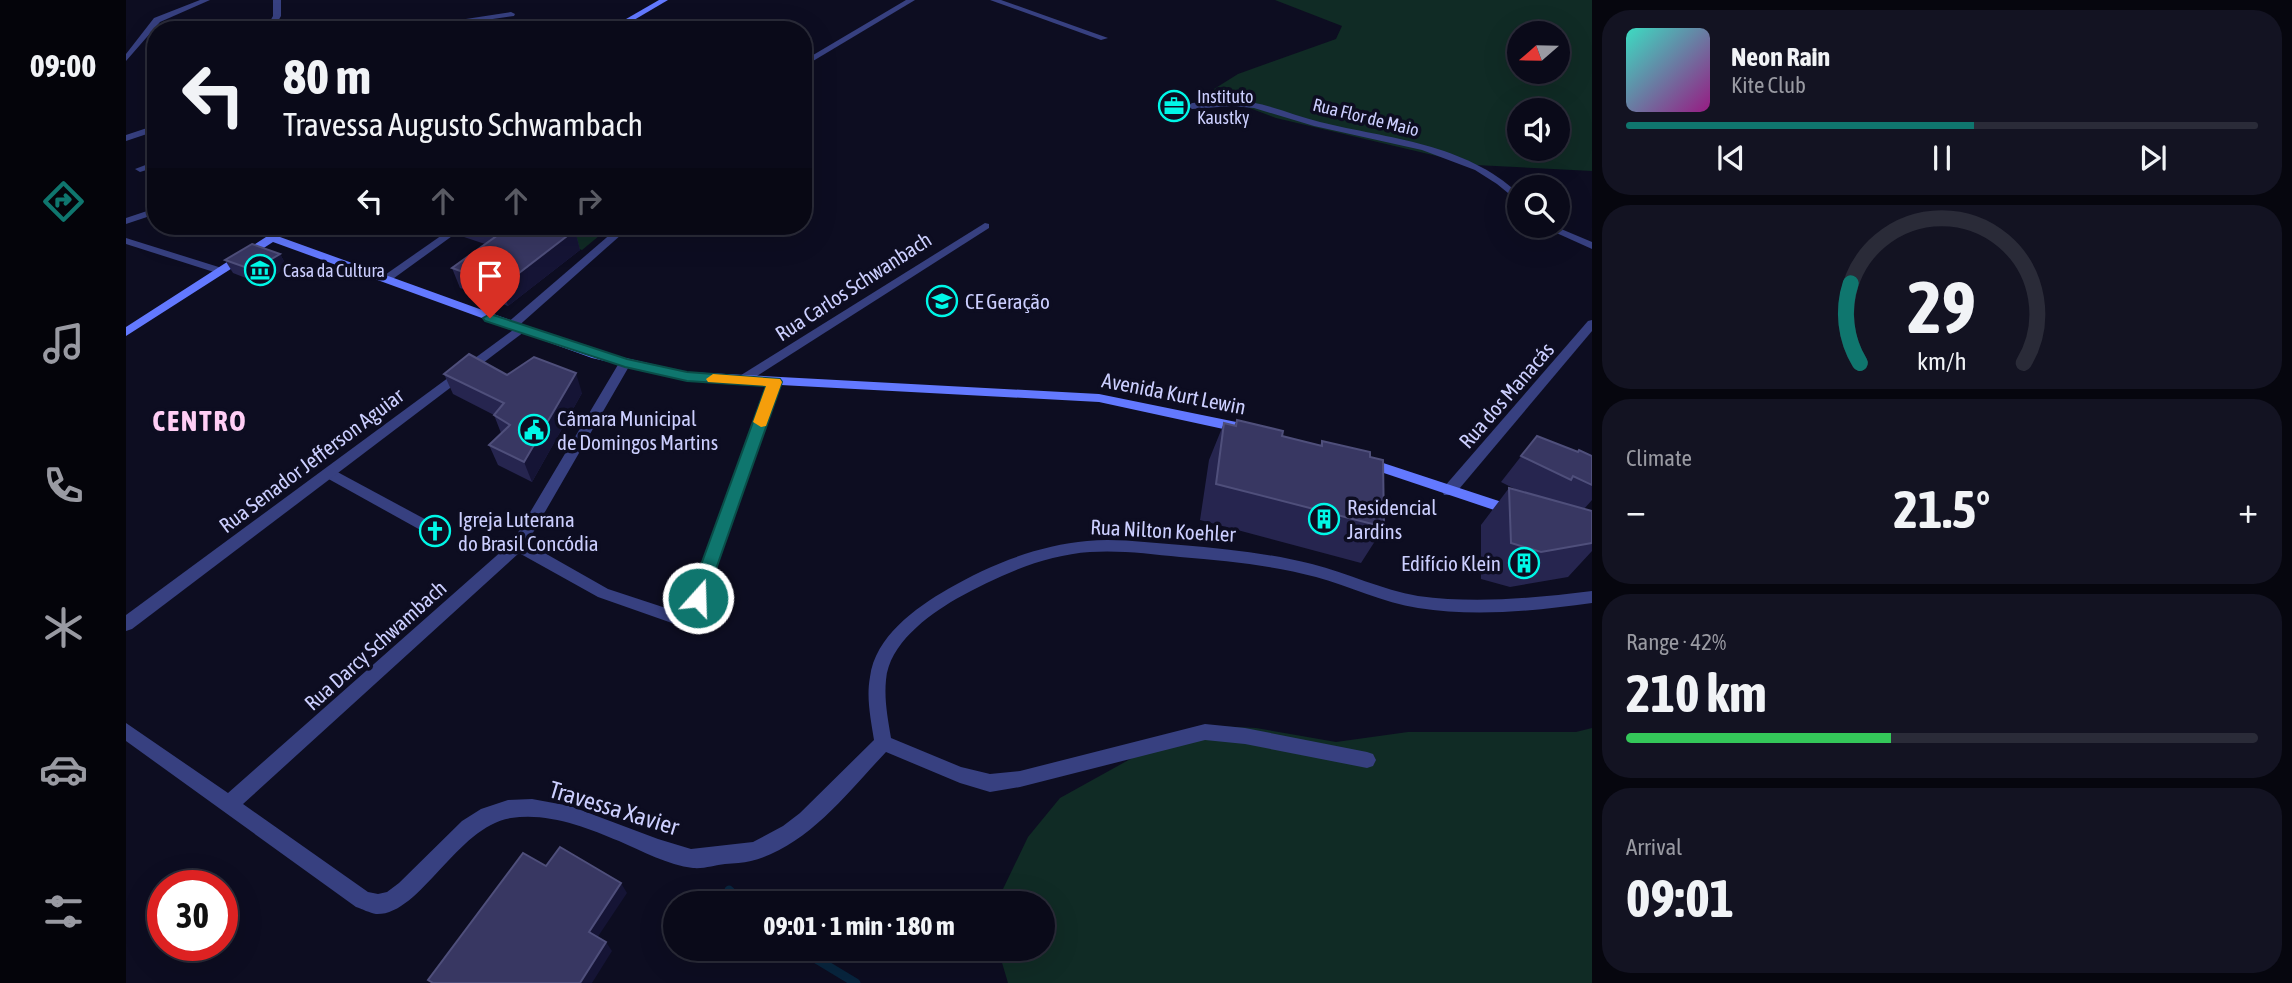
<!DOCTYPE html>
<html lang="en">
<head>
<meta charset="utf-8">
<style>
  body { margin:0; font-family:"Asap Condensed",sans-serif; background:#131322; color:#f1f3f6; height:100vh; display:flex; flex-direction:column; font-size:26px; white-space:nowrap }
  * { box-sizing:border-box; margin:0 }
  p { font-size:23px; color:#999aa2 }
  .icon { flex:none; width:38px; height:38px; fill:none; stroke:currentColor; stroke-width:2; stroke-linecap:round; stroke-linejoin:round }
  .map { position:relative; flex:1; overflow:hidden }
  .drawer { display:flex; flex-direction:column; gap:10px; padding:10px; background:#06060e; width:700px }
  .drawer>* { flex:none }
  .top-card { position:absolute; left:21px; top:21px; width:665px; height:214px; border-radius:28px; box-shadow:0 7px 28px #0002,0 0 0 2px #2a2b38; background:#0a0a19; color:#f1f3f6; overflow:hidden }
  .needle { width:46px; rotate:250deg }
  .fabs { position:absolute; left:1381px; top:21px; display:grid; gap:14px }
  .fabs a { display:grid; place-items:center; width:63px; height:63px; border-radius:50%; background:#0a0a19; box-shadow:0 7px 28px #0002,0 0 0 2px #2a2b38; font-size:35px }
  .speed { position:absolute; left:21px; top:870px; display:flex; gap:14px; font-size:35px; font-weight:700; text-align:center }
  .speed>* { display:grid; place-content:center; width:91px; height:91px; border-radius:50%; background:#0a0a19; box-shadow:0 7px 28px #0002,0 0 0 2px #2a2b38; line-height:1 }
  .speed .limit { border:10px solid #d22; background:#fff; color:#111 }
  .pin { position:absolute; display:grid; place-items:center; width:60px; height:60px; color:#fff; margin:-72px -30px; border-radius:50% 50% 50% 0; rotate:-45deg; box-shadow:0 0 7px #0007 }
  .pin .icon { rotate:45deg }
  .me { position:absolute; width:77px; margin:-38px; rotate:20deg; stroke-linejoin:round; filter:drop-shadow(0 0 5px #0008) }
  .turn { display:flex; align-items:center; gap:24px; height:147px; padding:0 21px; font-size:32px }
  .turn .icon { width:91px; height:91px; stroke-width:2.5 }
  .turn b { display:block; font-size:49px; line-height:60px }
  .lanes { display:flex; align-items:center; height:66px; padding:0 21px; background:#0003; justify-content:center; gap:35px; direction:ltr }
  .lanes .off { opacity:.35 }
  .big { font-size:52px; font-weight:700; line-height:1.1 }
  .drawer .tile { flex:1; display:flex; flex-direction:column; justify-content:center; gap:10px; min-width:0; padding:0 24px; border-radius:28px; background:#131322 }
  .drawer .dial { align-items:center; gap:0 }
  .dial svg { height:182px; overflow:visible; fill:none; stroke:#2a2b38; stroke-width:7; stroke-linecap:round; text-anchor:middle }
  .dial text { fill:#f1f3f6; stroke:none }
  .song { display:flex; align-items:center; gap:21px }
  .cover { width:84px; height:84px; border-radius:10px; background:linear-gradient(135deg,hsl(170 70% 55%),hsl(310 70% 35%)) }
  .played { height:7px; border-radius:4px; background:linear-gradient(90deg,#0f766e 55%,#2a2b38 55%) }
  .keys { display:flex; justify-content:space-around; direction:ltr }
  .heat { display:flex; justify-content:space-between; align-items:center; font-size:38px; direction:ltr }
  .charge { height:10px; border-radius:5px; background:linear-gradient(90deg,#34c759 42%,#2a2b38 0) }
  .trip { position:absolute; left:537px; top:891px; width:392px; height:70px; border-radius:35px; background:#0a0a19; box-shadow:0 7px 28px #0002,0 0 0 2px #2a2b38; font-weight:700; line-height:70px; text-align:center }
  main { display:flex; flex:1; min-height:0 }
  .tab-bar { display:flex; flex-direction:column; width:126px; justify-content:space-around; align-items:center; background:#04040a; color:#999aa2 }
  .tab-bar .icon { width:49px; height:49px }
  .tab-bar .selected { color:#0f766e }
  .tab-bar b { font-size:32px; color:#f1f3f6 }
  .map>svg:first-child { display:block }
</style>
</head>
<body>
<main>
<nav class="tab-bar">
<b>09:00</b>
<svg class="icon selected" aria-label="directions" viewBox="0 0 24 24"><path d="M12 3l9 9-9 9-9-9zM9 14v-3h6M13 9l2 2-2 2"/></svg>
<svg class="icon" aria-label="music" viewBox="0 0 24 24"><path d="M9 18V5l10-2v13"/><circle cx="6" cy="18" r="3"/><circle cx="16" cy="16" r="3"/></svg>
<svg class="icon" aria-label="phone" viewBox="0 0 24 24"><path d="M5 4h4l2 5-3 2q2 4 5 5l2-3 5 2v4C11 20 4 13 5 4z"/></svg>
<svg class="icon" aria-label="climate" viewBox="0 0 24 24"><path d="M12 3v18M4 7l16 10M4 17L20 7"/></svg>
<svg class="icon" aria-label="car" viewBox="0 0 24 24"><path d="M5 17H2v-5l4-1 3-4h7l3 4 3 1v5h-3M9 17h6M6 11h13"/><circle cx="7" cy="17" r="2"/><circle cx="17" cy="17" r="2"/></svg>
<svg class="icon" aria-label="filters" viewBox="0 0 24 24"><path d="M4 7h16M4 17h16"/><circle cx="9" cy="7" r="2"/><circle cx="15" cy="17" r="2"/></svg>
</nav>
<div class="map">
<svg width="1466" height="983" viewBox="0 0 1466 983">
  <rect width="100%" height="100%" fill="#0d0d21"/>
  <g fill="#102b25" fill-rule="evenodd">
    <path d="M1149,0H1466V171L1349,165L1150,118L1092,96L1088,89L1112,74L1210,39L1216,26ZM1393,33H1432V72H1393ZM1393,110H1432V149H1393Z"/>
    <path d="M385,226H485L456,250Z"/>
    <path d="M1090,726L1130,728L1210,742L1282,732H1450L1466,728V983H882L872,949L917,948V903H875L877,889L902,837L934,798L1026,747Z"/>
  </g>
  <g fill="none" stroke-linecap="round" stroke-linejoin="round">
    <g stroke="#08253e" stroke-width="9">
      <path d="M603,890L617,903"/>
      <path d="M672,948L730,983"/>
    </g>
    <g fill="#374080" fill-rule="evenodd">
      <path d="M74,0H84L34,22L0,61V54L28,18Z"/>
      <path d="M147,0H155V16L147,30H139L147,16Z"/>
      <path d="M864,0H875L982,38L975,40Z"/>
      <path d="M385,12L389,14L388,16L290,30H268Z"/>
      <path d="M1106,100C1137,101 1165,115 1194,122C1263,139 1339,143 1393,194V202L1371,184L1349,170L1296,150L1188,126L1128,108L1106,106L1066,109L1062,106L1066,103Z"/>
      <path d="M30,125V131L0,141V135Z"/>
      <path d="M30,161V167L14,172L9,169Z"/>
      <path d="M30,208V214L0,224V218Z"/>
      <path d="M859,223L863,224V228L620,383H612L610,380L612,377Z"/>
      <path d="M494,226H505L389,329H381V323Z"/>
      <path d="M623,226H643L649,229L644,232Z"/>
      <path d="M1415,226H1428L1466,242V249Z"/>
      <path d="M0,238L99,269L101,271L95,274L91,273L0,244Z"/>
      <path d="M1466,320V331L1328,495H1318L1316,491L1318,487L1462,321Z"/>
      <path d="M499,359L505,363L401,543L482,589L558,614L643,382L649,378L655,382L571,622L569,627L563,629L472,597L393,553L117,804L242,892L252,894L261,892L273,883L336,821L355,809L382,800L406,799L444,806L532,839L565,849L627,842L657,826L674,813L748,740C745,720 740,698 744,677C749,637 789,608 822,589C863,565 913,545 961,541C992,538 1024,543 1055,545C1100,549 1142,553 1186,564C1222,573 1256,590 1292,596C1350,604 1409,598 1466,591V603C1409,611 1349,617 1292,608C1257,603 1224,586 1190,577C1145,565 1101,561 1054,557C1024,554 995,550 964,552C918,555 871,576 830,599C801,616 763,644 760,680C758,700 762,719 765,738L835,767L864,774L894,771L1079,724L1119,728L1241,752L1247,754L1250,760L1247,766L1241,768L1119,744L1079,740L894,787L864,792L834,783L760,752C722,792 681,847 625,861C617,863 608,863 599,864C589,865 578,869 567,868C542,865 516,851 493,841C460,827 421,812 385,818C331,826 294,916 250,914C244,913 236,909 230,907L0,741V723L102,793L387,541L493,363Z"/>
      <path d="M204,468L308,524L310,528L308,532H298L199,477L197,473Z"/>
    </g>
    <g fill="#374080" fill-rule="evenodd">
      <path d="M780,0H789L677,67V61Z"/>
      <path d="M329,226H340L264,281H256V277Z"/>
      <path d="M394,325L400,329L398,332L6,629L0,631V615Z"/>
    </g>
    <g fill="#6379ff" fill-rule="evenodd">
      <path d="M533,0H542L491,30H481Z"/>
      <path d="M157,226H169L154,237L473,352L561,372L973,394L1125,425L1132,430L1125,435L973,402L561,380L466,358L147,242L0,336V327Z"/>
      <path d="M1239,457L1391,507L1393,511L1391,515L1386,516L1234,465L1232,462Z"/>
    </g>
  </g>
  <g fill="#26254f">
    <path d="M329,226H436L449,230L454,250L382,306L334,288L326,268L359,244L332,235Z"/>
    <path d="M154,254L161,267L135,284L107,273L99,260Z"/>
    <path d="M318,374L381,375L456,393L406,482L372,465L363,445L375,433L368,415L327,394Z"/>
    <path d="M1111,420L1156,436L1194,445L1196,441L1244,457L1258,527L1235,563L1074,520L1083,460L1098,423L1108,426Z"/>
    <path d="M1411,436L1452,452L1466,456V500L1458,509L1466,511V551L1442,577L1384,587L1355,579V525L1383,488L1393,491L1375,482Z"/>
  </g>
  <g fill="#151435">
    <path d="M449,230L454,250L382,306L376,286Z"/>
    <path d="M154,254L161,267L135,284L127,270Z"/>
    <path d="M450,373L456,393L406,482L398,462Z"/>
    <path d="M495,883L501,893L469,941L463,932Z"/>
    <path d="M480,942L486,951L466,983H454Z"/>
  </g>
  <g fill="#383762" stroke="#4f4f7b" stroke-width="2">
    <path d="M356,226H436L449,230L376,286L326,268L376,232Z"/>
    <path d="M126,244L154,254L127,270L99,260Z"/>
    <path d="M343,354L381,375L408,357L450,373L398,462L363,445L384,425L368,415L378,403L318,374Z"/>
    <path d="M1111,420L1157,431L1156,436L1196,446V441L1244,452V457L1257,460L1258,527L1090,484L1098,423L1110,426Z"/>
    <path d="M1411,436L1452,452L1453,450L1466,456V485L1447,476L1445,480L1395,456Z"/>
    <path d="M1383,488L1466,511V543L1415,552L1385,543Z"/>
    <path d="M434,847L495,883L463,932L480,942L454,983H307L302,980L397,853L420,866Z"/>
  </g>
  <path fill="#0f766e" stroke="#0a4d48" stroke-width="2" d="M364,314L501,359L561,372L654,379L656,382L578,603L572,605L566,603L563,598L640,386L561,381L499,367L359,321L357,318Z"/>
  <path fill="#f59e0b" d="M587,374L654,379L656,382L640,426L635,427L627,422L640,386L582,382L580,379Z"/>
  <defs>
    <g id="office-ring" transform="scale(1.575)"><circle r="9.5" fill="#0d0d21" stroke="#00f7e7" stroke-width="1.5"/><path d="M-6-3h4V-5.5h4V-3h4V5H-6ZM-1-4.5V-3h2v-1.5ZM-6 0V1H6V0Z" fill="#00f7e7"/></g>
    <g id="museum-ring" transform="scale(1.575)"><circle r="9.5" fill="#0d0d21" stroke="#00f7e7" stroke-width="1.5"/><path d="M0-6L6-3V-2H-6V-3ZM-5-1h2V3h-2ZM-1-1h2V3h-2ZM3-1h2V3H3ZM-6 4H6V6H-6Z" fill="#00f7e7"/></g>
    <g id="school-ring" transform="scale(1.575)"><circle r="9.5" fill="#0d0d21" stroke="#00f7e7" stroke-width="1.5"/><path d="M0-5L7-2L0 1L-7-2ZM-4 1L0 2.5L4 1V4Q0 6-4 4Z" fill="#00f7e7"/></g>
    <g id="civic-ring" transform="scale(1.575)"><circle r="9.5" fill="#0d0d21" stroke="#00f7e7" stroke-width="1.5"/><path d="M-.6-6.5H3V-4.5H.6V-3L4-1V1h2V6H-6V1h2V-1L-.6-3ZM-1.2 2.5V6h2.4V2.5Z" fill="#00f7e7"/></g>
    <g id="building-ring" transform="scale(1.575)"><circle r="9.5" fill="#0d0d21" stroke="#00f7e7" stroke-width="1.5"/><path d="M-4-6H4V6H1V3H-1V6H-4ZM-2.5-4.3h1.7v1.8h-1.7ZM.8-4.3h1.7v1.8H.8ZM-2.5-1h1.7V.8h-1.7ZM.8-1h1.7V.8H.8Z" fill="#00f7e7"/></g>
    <g id="church-ring" transform="scale(1.575)"><circle r="9.5" fill="#0d0d21" stroke="#00f7e7" stroke-width="1.5"/><path d="M-1.2-6h2.4v3.5h3.3v2.4h-3.3V6h-2.4V-.1h-3.3v-2.4h3.3Z" fill="#00f7e7"/></g>
  </defs>
  <g fill-rule="evenodd">
    <use href="#office-ring" x="1048" y="106"/>
    <use href="#museum-ring" x="134" y="270"/>
    <use href="#school-ring" x="816" y="301"/>
    <use href="#civic-ring" x="408" y="430"/>
    <use href="#building-ring" x="1198" y="519"/>
    <use href="#church-ring" x="309" y="531"/>
    <use href="#building-ring" x="1398" y="563"/>
  </g>
  <g text-anchor="middle" dominant-baseline="central" stroke-width="7" stroke-linejoin="round" paint-order="stroke">
    <g font-size="18" fill="#cccfff" stroke="#0d0d21" text-anchor="start">
      <text x="1071" y="96">Instituto<tspan x="1071" dy="21">Kaustky</tspan></text>
      <text x="157" y="270">Casa da Cultura</text>
    </g>
    <g font-size="18" fill="#cccfff" stroke="#0d0d21">
      <text transform="translate(1240 117) rotate(14)">Rua Flor de Maio</text>
    </g>
    <g font-size="21" fill="#cccfff" stroke="#0d0d21">
      <text transform="translate(727 286) rotate(-33)">Rua Carlos Schwanbach</text>
      <text transform="translate(1048 393) rotate(11)">Avenida Kurt Lewin</text>
      <text transform="translate(1380 395) rotate(-49)">Rua dos Manacás</text>
      <text transform="translate(185 460) rotate(-37)">Rua Senador Jefferson Aguiar</text>
      <text transform="translate(1037 530) rotate(3)">Rua Nilton Koehler</text>
      <text transform="translate(249 645) rotate(-42)">Rua Darcy Schwambach</text>
    </g>
    <g font-size="21" fill="#cccfff" stroke="#0d0d21" text-anchor="start">
      <text x="839" y="301">CE Geração</text>
      <text x="431" y="418">Câmara Municipal<tspan x="431" dy="24">de Domingos Martins</tspan></text>
      <text x="1221" y="507">Residencial<tspan x="1221" dy="24">Jardins</tspan></text>
      <text x="332" y="519">Igreja Luterana<tspan x="332" dy="24">do Brasil Concódia</tspan></text>
      <text x="1375" y="563" text-anchor="end">Edifício Klein</text>
    </g>
    <g font-size="24" fill="#cccfff" stroke="#0d0d21">
      <text transform="translate(488 808) rotate(17)">Travessa Xavier</text>
    </g>
    <g font-size="28" font-weight="bold" letter-spacing="2" fill="#ffcef5" stroke="#0d0d21">
      <text x="74" y="421">CENTRO</text>
    </g>
  </g>
</svg>
<div class="fabs">
<a><svg class="needle" viewBox="-14 -14 28 28"><path d="M0-13l5 13h-10z" fill="#e53935"/><path d="M0 13l5-13h-10z" fill="#999aa2"/></svg></a>
<a><svg class="icon" aria-label="sound" viewBox="0 0 24 24"><path d="M4 9h4l5-4v14l-5-4H4zM17 9q2 3 0 6"/></svg></a>
<a><svg class="icon" aria-label="search" viewBox="0 0 24 24"><circle cx="10" cy="10" r="6"/><path d="M15 15l6 6"/></svg></a>
</div>
<div class="speed"><div class="limit">30</div></div>
<div class="pin" style="left:364px;top:318px;background:#d93025"><svg class="icon" aria-label="arrive" viewBox="0 0 24 24"><path d="M6 21V4h12l-3 4 3 4H6"/></svg></div>
<svg class="me" style="left:572px;top:598px" viewBox="-20 -20 40 40"><circle r="17" fill="#0f766e" stroke="#fff" stroke-width="3"/><path d="M0-11L8 9 0 5-8 9z" fill="#fff"/></svg>
<div class="trip">09:01 · 1 min · 180 m</div>
<div class="top-card">
<div class="turn"><svg class="icon" aria-label="left" viewBox="0 0 24 24"><path d="M17 20v-9H6M10 6l-5 5 5 5"/></svg><div><b>80 m</b>Travessa Augusto Schwambach</div></div>
<div class="lanes"><svg class="icon" aria-label="left" viewBox="0 0 24 24"><path d="M17 20v-9H6M10 6l-5 5 5 5"/></svg><svg class="icon off" aria-label="ahead" viewBox="0 0 24 24"><path d="M12 20V5M6 11l6-6 6 6"/></svg><svg class="icon off" aria-label="ahead" viewBox="0 0 24 24"><path d="M12 20V5M6 11l6-6 6 6"/></svg><svg class="icon off" aria-label="right" viewBox="0 0 24 24"><path d="M7 20v-9h11M14 6l5 5-5 5"/></svg></div>
</div>
</div>
<section class="drawer">
<div class="tile">
<div class="song"><i class="cover"></i><div><b>Neon Rain</b><p>Kite Club</p></div></div>
<div class="played"></div>
<div class="keys"><svg class="icon" aria-label="previous" viewBox="0 0 24 24"><path d="M18 5L8 12l10 7zM5 5v14"/></svg><svg class="icon" aria-label="pause" viewBox="0 0 24 24"><path d="M8 5v14M16 5v14"/></svg><svg class="icon" aria-label="next" viewBox="0 0 24 24"><path d="M6 5l10 7-10 7zM19 5v14"/></svg></div>
</div>
<div class="tile dial"><svg viewBox="0 0 100 80">
<path d="M14 69A42 42 0 1 1 86 69"/>
<path d="M14 69A42 42 0 0 1 10 34" stroke="#0f766e"/>
<text x="50" y="56" font-size="32" font-weight="700">29</text>
<text x="50" y="72" font-size="11">km/h</text>
</svg></div>
<div class="tile"><p>Climate</p>
<div class="heat"><a>−</a><b class="big">21.5°</b><a>+</a></div>
</div>
<div class="tile"><p>Range · 42%</p><b class="big">210 km</b><div class="charge"></div></div>
<div class="tile"><p>Arrival</p><b class="big">09:01</b></div>
</section>
</main>
</body>
</html>
